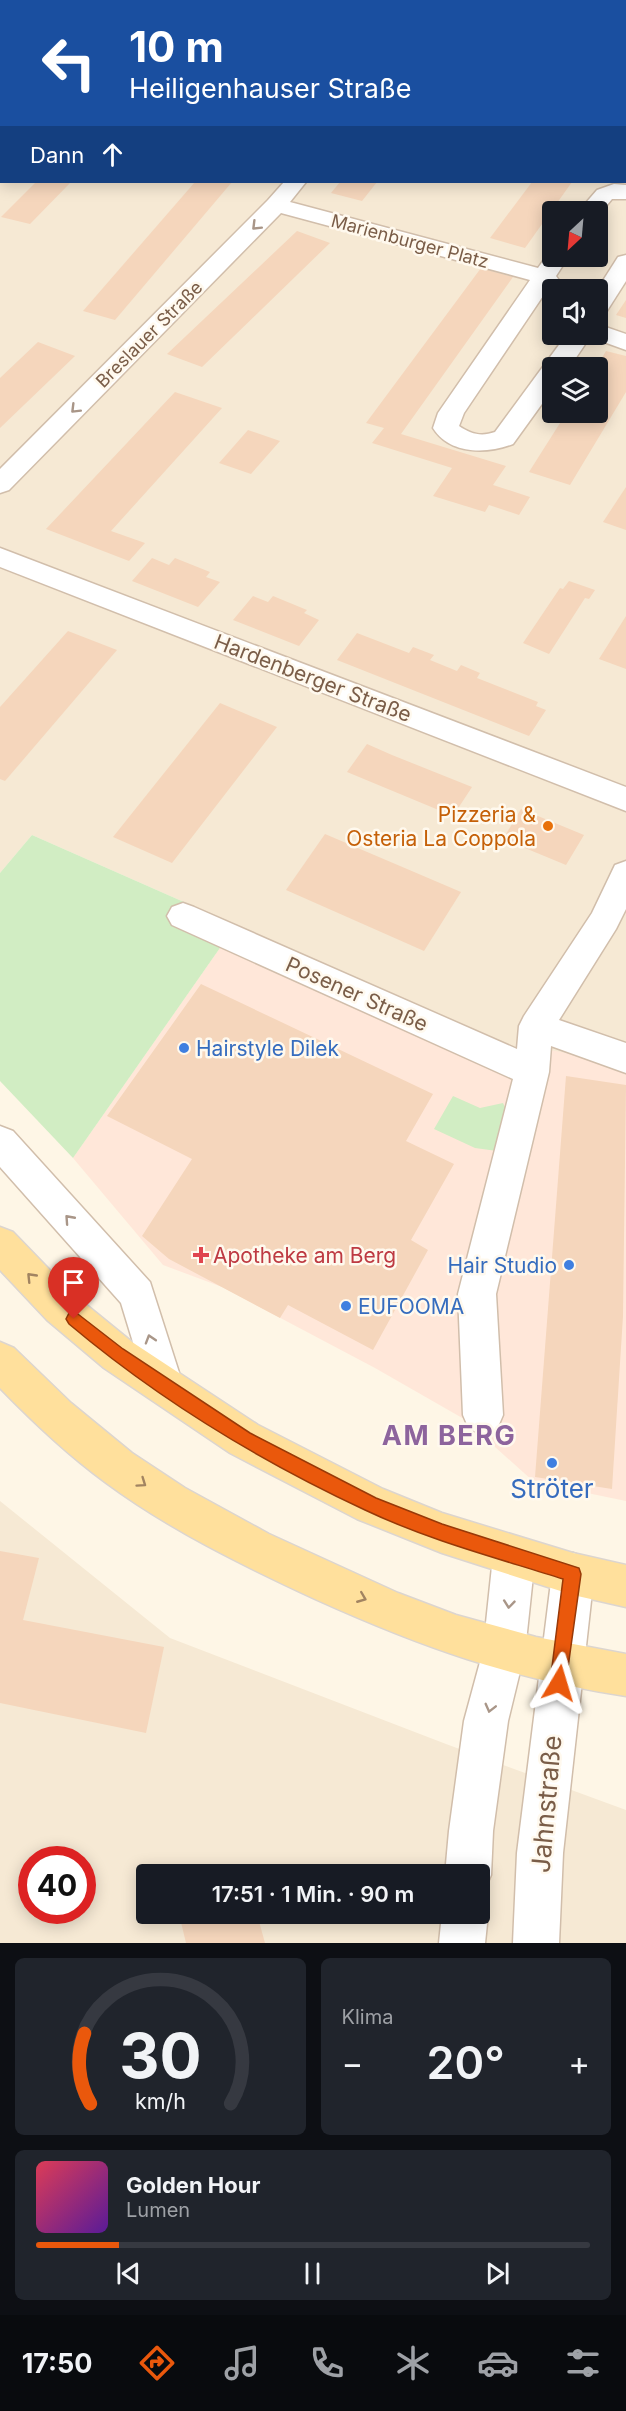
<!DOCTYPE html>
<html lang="de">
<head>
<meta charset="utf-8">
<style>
  body { margin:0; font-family:Inter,sans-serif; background:#20242c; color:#f1f3f6; height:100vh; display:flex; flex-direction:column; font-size:22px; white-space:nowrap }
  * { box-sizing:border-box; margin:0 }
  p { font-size:20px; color:#9ea1a6 }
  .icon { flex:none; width:33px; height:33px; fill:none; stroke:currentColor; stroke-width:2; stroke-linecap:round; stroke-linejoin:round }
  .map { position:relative; height:1943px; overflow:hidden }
  .drawer { display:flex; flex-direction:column; gap:15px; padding:15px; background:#0d0f14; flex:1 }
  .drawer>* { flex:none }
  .guide { position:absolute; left:0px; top:0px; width:627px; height:183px; box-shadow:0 3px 15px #0003; background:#1a4fa0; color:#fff; overflow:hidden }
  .needle { width:39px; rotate:206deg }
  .buttons { position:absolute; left:542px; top:201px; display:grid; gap:12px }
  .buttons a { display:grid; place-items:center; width:66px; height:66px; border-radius:6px; background:#171b24; box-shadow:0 3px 15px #0003; font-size:30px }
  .speed { position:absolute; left:18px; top:1846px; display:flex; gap:12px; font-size:30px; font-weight:700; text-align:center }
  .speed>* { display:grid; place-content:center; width:78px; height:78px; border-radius:50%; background:#171b24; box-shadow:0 3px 15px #0003; line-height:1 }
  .speed .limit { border:9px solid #d22; background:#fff; color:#111 }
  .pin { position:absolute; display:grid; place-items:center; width:51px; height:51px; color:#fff; margin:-62px -26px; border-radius:50% 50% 50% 0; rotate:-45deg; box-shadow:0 0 6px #0007 }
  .pin .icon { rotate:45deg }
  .me { position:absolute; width:66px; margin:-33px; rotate:7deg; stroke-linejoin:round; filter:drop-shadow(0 0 4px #0008) }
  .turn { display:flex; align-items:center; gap:21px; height:126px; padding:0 30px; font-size:27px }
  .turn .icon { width:78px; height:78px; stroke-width:2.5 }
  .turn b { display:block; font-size:42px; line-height:51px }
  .then { display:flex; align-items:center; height:57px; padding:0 30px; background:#0003; gap:12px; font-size:22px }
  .big { font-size:45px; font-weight:600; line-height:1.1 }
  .drawer .card { flex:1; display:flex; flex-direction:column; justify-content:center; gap:9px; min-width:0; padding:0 21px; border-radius:9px; background:#20242c }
  .drawer .dial { align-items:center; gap:0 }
  .dial svg { height:156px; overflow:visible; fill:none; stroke:#363941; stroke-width:7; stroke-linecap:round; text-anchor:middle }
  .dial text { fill:#f1f3f6; stroke:none }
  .song { display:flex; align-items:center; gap:18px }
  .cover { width:72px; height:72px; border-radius:9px; background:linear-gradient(135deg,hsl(350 70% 55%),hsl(270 70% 35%)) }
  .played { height:6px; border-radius:3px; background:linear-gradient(90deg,#ea580c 15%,#363941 15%) }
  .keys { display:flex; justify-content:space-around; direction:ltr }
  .heat { display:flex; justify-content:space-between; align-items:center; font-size:33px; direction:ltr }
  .drawer .tiles { flex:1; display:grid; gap:15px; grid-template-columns:1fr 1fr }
  .card:last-child { grid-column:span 2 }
  .trip { position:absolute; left:136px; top:1864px; width:354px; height:60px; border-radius:6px; background:#171b24; box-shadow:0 3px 15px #0003; font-weight:600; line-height:60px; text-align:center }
  .tab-bar { display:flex; height:96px; justify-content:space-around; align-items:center; background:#090b0e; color:#9ea1a6 }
  .tab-bar .icon { width:42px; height:42px }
  .tab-bar .on { color:#ea580c }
  .tab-bar b { font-size:27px; color:#f1f3f6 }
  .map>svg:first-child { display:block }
</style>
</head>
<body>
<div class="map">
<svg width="626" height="1943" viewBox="0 0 626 1943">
  <rect width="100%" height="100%" fill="#fef6e6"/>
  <g fill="#f6e9d4" fill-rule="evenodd">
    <path d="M0,0H626V1064L548,1070L236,925L32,835L0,873ZM2,2H626V182H2ZM552,212H597V256H552ZM552,290H597V334H552ZM552,368H597V412H552Z"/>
    <path d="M0,1501L170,1638L446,1744L626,1810V1943H0ZM32,1860H82V1911H32ZM147,1875H480V1914H147Z"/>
  </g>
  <path fill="#ffe7d9" d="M236,925L548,1070L550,1050L626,1064V1501L534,1482L464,1419L375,1368L222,1287L163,1265L73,1158Z"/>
  <g fill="#d1edc3">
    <path d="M32,835L236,925L73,1158L0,1081V873Z"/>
    <path d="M453,1096L480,1108L503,1103L511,1120L497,1151L475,1148L434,1129Z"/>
  </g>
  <g fill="#f5d6bc">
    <path d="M36,182H71L30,224L1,217Z"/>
    <path d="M195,182H232L115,320L83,311Z"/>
    <path d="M340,182H377L362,201L331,193Z"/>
    <path d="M532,182H572L525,248L490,238Z"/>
    <path d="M297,231L330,243L202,367L167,354Z"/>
    <path d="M481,268L513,277L401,434L506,466L493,485L530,497L519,515L489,505L485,512L433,496L452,468L372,443L384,428L366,423Z"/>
    <path d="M626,300V318L616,315Z"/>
    <path d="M38,342L75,356L0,428V378Z"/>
    <path d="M606,351L626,356V392L570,485L529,472L567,412H597L596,368Z"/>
    <path d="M175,392L222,408L111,531L145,543L129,561L46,529Z"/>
    <path d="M248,430L280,441L251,474L219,463Z"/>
    <path d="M626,487V530L603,522Z"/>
    <path d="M152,558L169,565L175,558L210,572L206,577L220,582L198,607L132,581Z"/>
    <path d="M569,581L595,590L589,599L585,598L549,654L523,643L560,588L563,589Z"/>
    <path d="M253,596L268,602L273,596L307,610L304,613L319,620L299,646L233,620Z"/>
    <path d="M626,616V669L599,659Z"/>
    <path d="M68,631L117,650L5,781L0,779V707Z"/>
    <path d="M357,633L409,653L413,647L434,655L430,660L457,671L461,665L480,673L477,678L538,702L536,706L546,710L529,736L337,660Z"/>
    <path d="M220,703L277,727L172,863L113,837Z"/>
    <path d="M367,744L392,755L472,787L453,816L347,772Z"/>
    <path d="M521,809L584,835L566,865L503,839Z"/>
    <path d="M325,834L461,892L424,951L286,890Z"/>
    <path d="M201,984L433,1094L406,1141L454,1164L411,1240L428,1250L373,1350L288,1305L280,1318L169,1259L142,1236L192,1159L107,1116Z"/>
    <path d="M566,1076L626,1085L623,1316L612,1489L535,1477Z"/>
    <path d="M0,1551L39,1558L23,1620L164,1647L146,1733L0,1703Z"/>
    <path d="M179,1914H257L265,1943H186Z"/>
  </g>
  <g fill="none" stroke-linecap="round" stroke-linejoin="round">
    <g stroke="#d1beab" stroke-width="3">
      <g id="minor">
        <path d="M316,0H341L342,2H317Z"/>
        <path d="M397,0H418L396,2Z"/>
        <path d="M0,146H2L0,160Z"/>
        <path d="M284,182H306L290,202L538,268L550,251H552V256H569L556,276L566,290H552V296L545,293L464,413L459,426C471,434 481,437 495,432L567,334H597V324L626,334V350L590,337L569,368H552V390L513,444C487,454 450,455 433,428L438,413L530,280L281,213L9,490L0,493V469L268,200Z"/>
        <path d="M614,184L626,185V199H612L597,217V212H578L597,190Z"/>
        <path d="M626,255V281L605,314L597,316V290L618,257Z"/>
        <path d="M0,548L626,787V811L0,567Z"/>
        <path d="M626,861V909L616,929L559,1020L626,1043V1073L551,1046L549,1072L496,1294L503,1415L497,1429L483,1434L469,1429L463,1415L458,1294L513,1079L172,925L167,916L172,907L183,903L194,907L517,1049L519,1026L524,1016L592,913L615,865Z"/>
        <path d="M0,1126L13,1131L150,1282L183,1385L178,1398L164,1404L150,1398L121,1303L0,1167Z"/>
        <path d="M514,1536L529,1542L535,1557L525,1651L508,1721L493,1831L491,1875L484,1891L480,1893V1875H445L449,1831L464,1721L483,1651L493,1557L499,1542Z"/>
        <path d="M573,1553L588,1559L594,1574L563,1853L559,1943H513L517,1853L552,1574L558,1559Z"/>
        <path d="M480,1897L488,1914L485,1943H439L442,1914H480Z"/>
      </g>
    </g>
    <g stroke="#dcd5cf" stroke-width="3">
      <g id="major">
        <path d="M0,1227L13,1232L73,1294L132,1342L258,1425L383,1489L442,1513L573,1553L626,1565V1607L573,1595L442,1553L357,1519L230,1453L104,1368L47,1320L0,1270Z"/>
        <path d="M0,1342L14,1348L71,1403L132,1453L185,1488L269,1534L398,1593L456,1615L536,1637L626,1654V1696C511,1679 421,1647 315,1599C242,1565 170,1530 105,1482C67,1454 33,1422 0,1388Z"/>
      </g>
    </g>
    <use href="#minor" fill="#fff" fill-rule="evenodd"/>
    <use href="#major" fill="#ffe09c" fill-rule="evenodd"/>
  </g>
  <defs><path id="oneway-chevron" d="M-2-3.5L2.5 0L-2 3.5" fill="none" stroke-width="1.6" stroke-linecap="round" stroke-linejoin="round" transform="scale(1.5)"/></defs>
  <g stroke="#a99688">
    <use href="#oneway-chevron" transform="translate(256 226) rotate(135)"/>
    <use href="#oneway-chevron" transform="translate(75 409) rotate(135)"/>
    <use href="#oneway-chevron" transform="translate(69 1219) rotate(-132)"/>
    <use href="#oneway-chevron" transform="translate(150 1339) rotate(-107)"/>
    <use href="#oneway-chevron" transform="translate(509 1604) rotate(96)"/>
    <use href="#oneway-chevron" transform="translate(490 1708) rotate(104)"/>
  </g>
  <g stroke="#a28461">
    <use href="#oneway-chevron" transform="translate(31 1277) rotate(-134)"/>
    <use href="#oneway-chevron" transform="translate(142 1483) rotate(35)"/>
    <use href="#oneway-chevron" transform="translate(362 1598) rotate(22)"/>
  </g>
  <path fill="#ea580c" stroke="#983908" stroke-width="1.5" d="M74,1311L123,1349L250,1433L376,1498L442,1524L579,1568L581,1574L565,1689L559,1692L552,1689L550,1683L563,1579C497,1558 428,1540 365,1510C260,1461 158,1399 69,1324L66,1319L69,1313Z"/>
  <circle fill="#e8710a" stroke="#fff9ee" stroke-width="2" cx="548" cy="826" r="6"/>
  <g fill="#3f7fe0" stroke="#fff9ee" stroke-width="2">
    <circle cx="184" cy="1048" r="6"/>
    <circle cx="569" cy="1265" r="6"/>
    <circle cx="346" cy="1306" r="6"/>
    <circle cx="552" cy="1463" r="6"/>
  </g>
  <path fill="#e0444e" stroke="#fff9ee" stroke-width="2" d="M198 1246h6v6h6v6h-6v6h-6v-6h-6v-6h6z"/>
  <g text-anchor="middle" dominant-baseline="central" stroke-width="5" stroke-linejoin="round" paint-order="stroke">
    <g font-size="18" fill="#7a5d48" stroke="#fff9ee">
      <text transform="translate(410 241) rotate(15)">Marienburger Platz</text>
      <text transform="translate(149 334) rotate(-45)">Breslauer Straße</text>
    </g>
    <g font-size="21" fill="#7a5d48" stroke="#fff9ee">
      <text transform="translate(313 678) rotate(21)">Hardenberger Straße</text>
      <text transform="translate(357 994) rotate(24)">Posener Straße</text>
    </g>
    <g font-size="21" fill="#c56008" stroke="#fff9ee" text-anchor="end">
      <text x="536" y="814">Pizzeria &amp;<tspan x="536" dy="24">Osteria La Coppola</tspan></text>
    </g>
    <g font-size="21" fill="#366cbe" stroke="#fff9ee" text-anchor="start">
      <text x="196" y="1048">Hairstyle Dilek</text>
      <text x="557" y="1265" text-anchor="end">Hair Studio</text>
      <text x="358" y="1306">EUFOOMA</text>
    </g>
    <g font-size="21" fill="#be3a42" stroke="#fff9ee" text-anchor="start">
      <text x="213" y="1255">Apotheke am Berg</text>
    </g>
    <g font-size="26" fill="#366cbe" stroke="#fff9ee">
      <text x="552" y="1488">Ströter</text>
    </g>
    <g font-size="26" fill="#7a5d48" stroke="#fff9ee">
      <text transform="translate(546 1804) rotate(-85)">Jahnstraße</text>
    </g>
    <g font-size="27" font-weight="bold" letter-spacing="1.5" fill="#8d649d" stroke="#fff9ee">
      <text x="449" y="1435">AM BERG</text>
    </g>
  </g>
</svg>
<div class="buttons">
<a><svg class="needle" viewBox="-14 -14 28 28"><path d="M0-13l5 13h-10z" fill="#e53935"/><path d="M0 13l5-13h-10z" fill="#9ea1a6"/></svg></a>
<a><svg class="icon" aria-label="sound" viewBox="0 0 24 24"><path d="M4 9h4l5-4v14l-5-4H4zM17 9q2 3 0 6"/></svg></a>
<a><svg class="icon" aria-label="layers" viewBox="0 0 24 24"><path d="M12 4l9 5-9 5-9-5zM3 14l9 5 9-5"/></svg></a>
</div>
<div class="speed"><div class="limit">40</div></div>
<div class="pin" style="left:74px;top:1319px;background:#d93025"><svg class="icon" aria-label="arrive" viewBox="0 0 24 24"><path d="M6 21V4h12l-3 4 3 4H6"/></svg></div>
<svg class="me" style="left:559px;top:1683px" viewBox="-20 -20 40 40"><path d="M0-17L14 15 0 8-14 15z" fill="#ea580c" stroke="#fff" stroke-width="4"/></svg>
<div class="trip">17:51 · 1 Min. · 90 m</div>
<div class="guide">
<div class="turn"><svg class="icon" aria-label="left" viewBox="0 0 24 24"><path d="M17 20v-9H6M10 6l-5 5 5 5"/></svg><div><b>10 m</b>Heiligenhauser Straße</div></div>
<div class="then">Dann<svg class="icon" aria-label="ahead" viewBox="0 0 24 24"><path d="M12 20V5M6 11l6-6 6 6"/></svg></div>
</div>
</div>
<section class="drawer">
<div class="tiles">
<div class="card dial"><svg viewBox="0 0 100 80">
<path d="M14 69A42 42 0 1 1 86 69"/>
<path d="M14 69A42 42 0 0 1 11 33" stroke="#ea580c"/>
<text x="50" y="56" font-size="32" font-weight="700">30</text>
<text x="50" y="72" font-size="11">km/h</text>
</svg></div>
<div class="card"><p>Klima</p>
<div class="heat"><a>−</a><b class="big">20°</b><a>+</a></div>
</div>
<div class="card">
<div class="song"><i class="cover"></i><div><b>Golden Hour</b><p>Lumen</p></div></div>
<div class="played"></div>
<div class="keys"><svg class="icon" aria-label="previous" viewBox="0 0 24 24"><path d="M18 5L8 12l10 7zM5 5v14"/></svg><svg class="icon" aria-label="pause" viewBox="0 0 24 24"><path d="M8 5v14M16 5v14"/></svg><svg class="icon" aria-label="next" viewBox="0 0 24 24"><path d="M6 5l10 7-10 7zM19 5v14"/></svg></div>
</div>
</div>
</section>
<nav class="tab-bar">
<b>17:50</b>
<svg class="icon on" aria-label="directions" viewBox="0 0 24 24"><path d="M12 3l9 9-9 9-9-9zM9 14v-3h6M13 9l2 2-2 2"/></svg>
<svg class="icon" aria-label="music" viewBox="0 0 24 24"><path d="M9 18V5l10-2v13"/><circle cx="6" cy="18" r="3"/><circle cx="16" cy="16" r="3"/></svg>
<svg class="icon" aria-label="phone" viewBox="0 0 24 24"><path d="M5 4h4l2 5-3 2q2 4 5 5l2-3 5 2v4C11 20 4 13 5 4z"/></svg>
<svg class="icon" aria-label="climate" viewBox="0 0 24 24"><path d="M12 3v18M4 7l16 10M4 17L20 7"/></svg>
<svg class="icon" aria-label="car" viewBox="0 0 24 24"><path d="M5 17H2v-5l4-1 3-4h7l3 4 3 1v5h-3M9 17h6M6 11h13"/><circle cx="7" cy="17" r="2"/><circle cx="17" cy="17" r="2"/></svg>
<svg class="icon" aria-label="filters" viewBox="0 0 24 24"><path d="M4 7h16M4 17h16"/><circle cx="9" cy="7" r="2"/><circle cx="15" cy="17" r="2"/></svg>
</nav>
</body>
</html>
